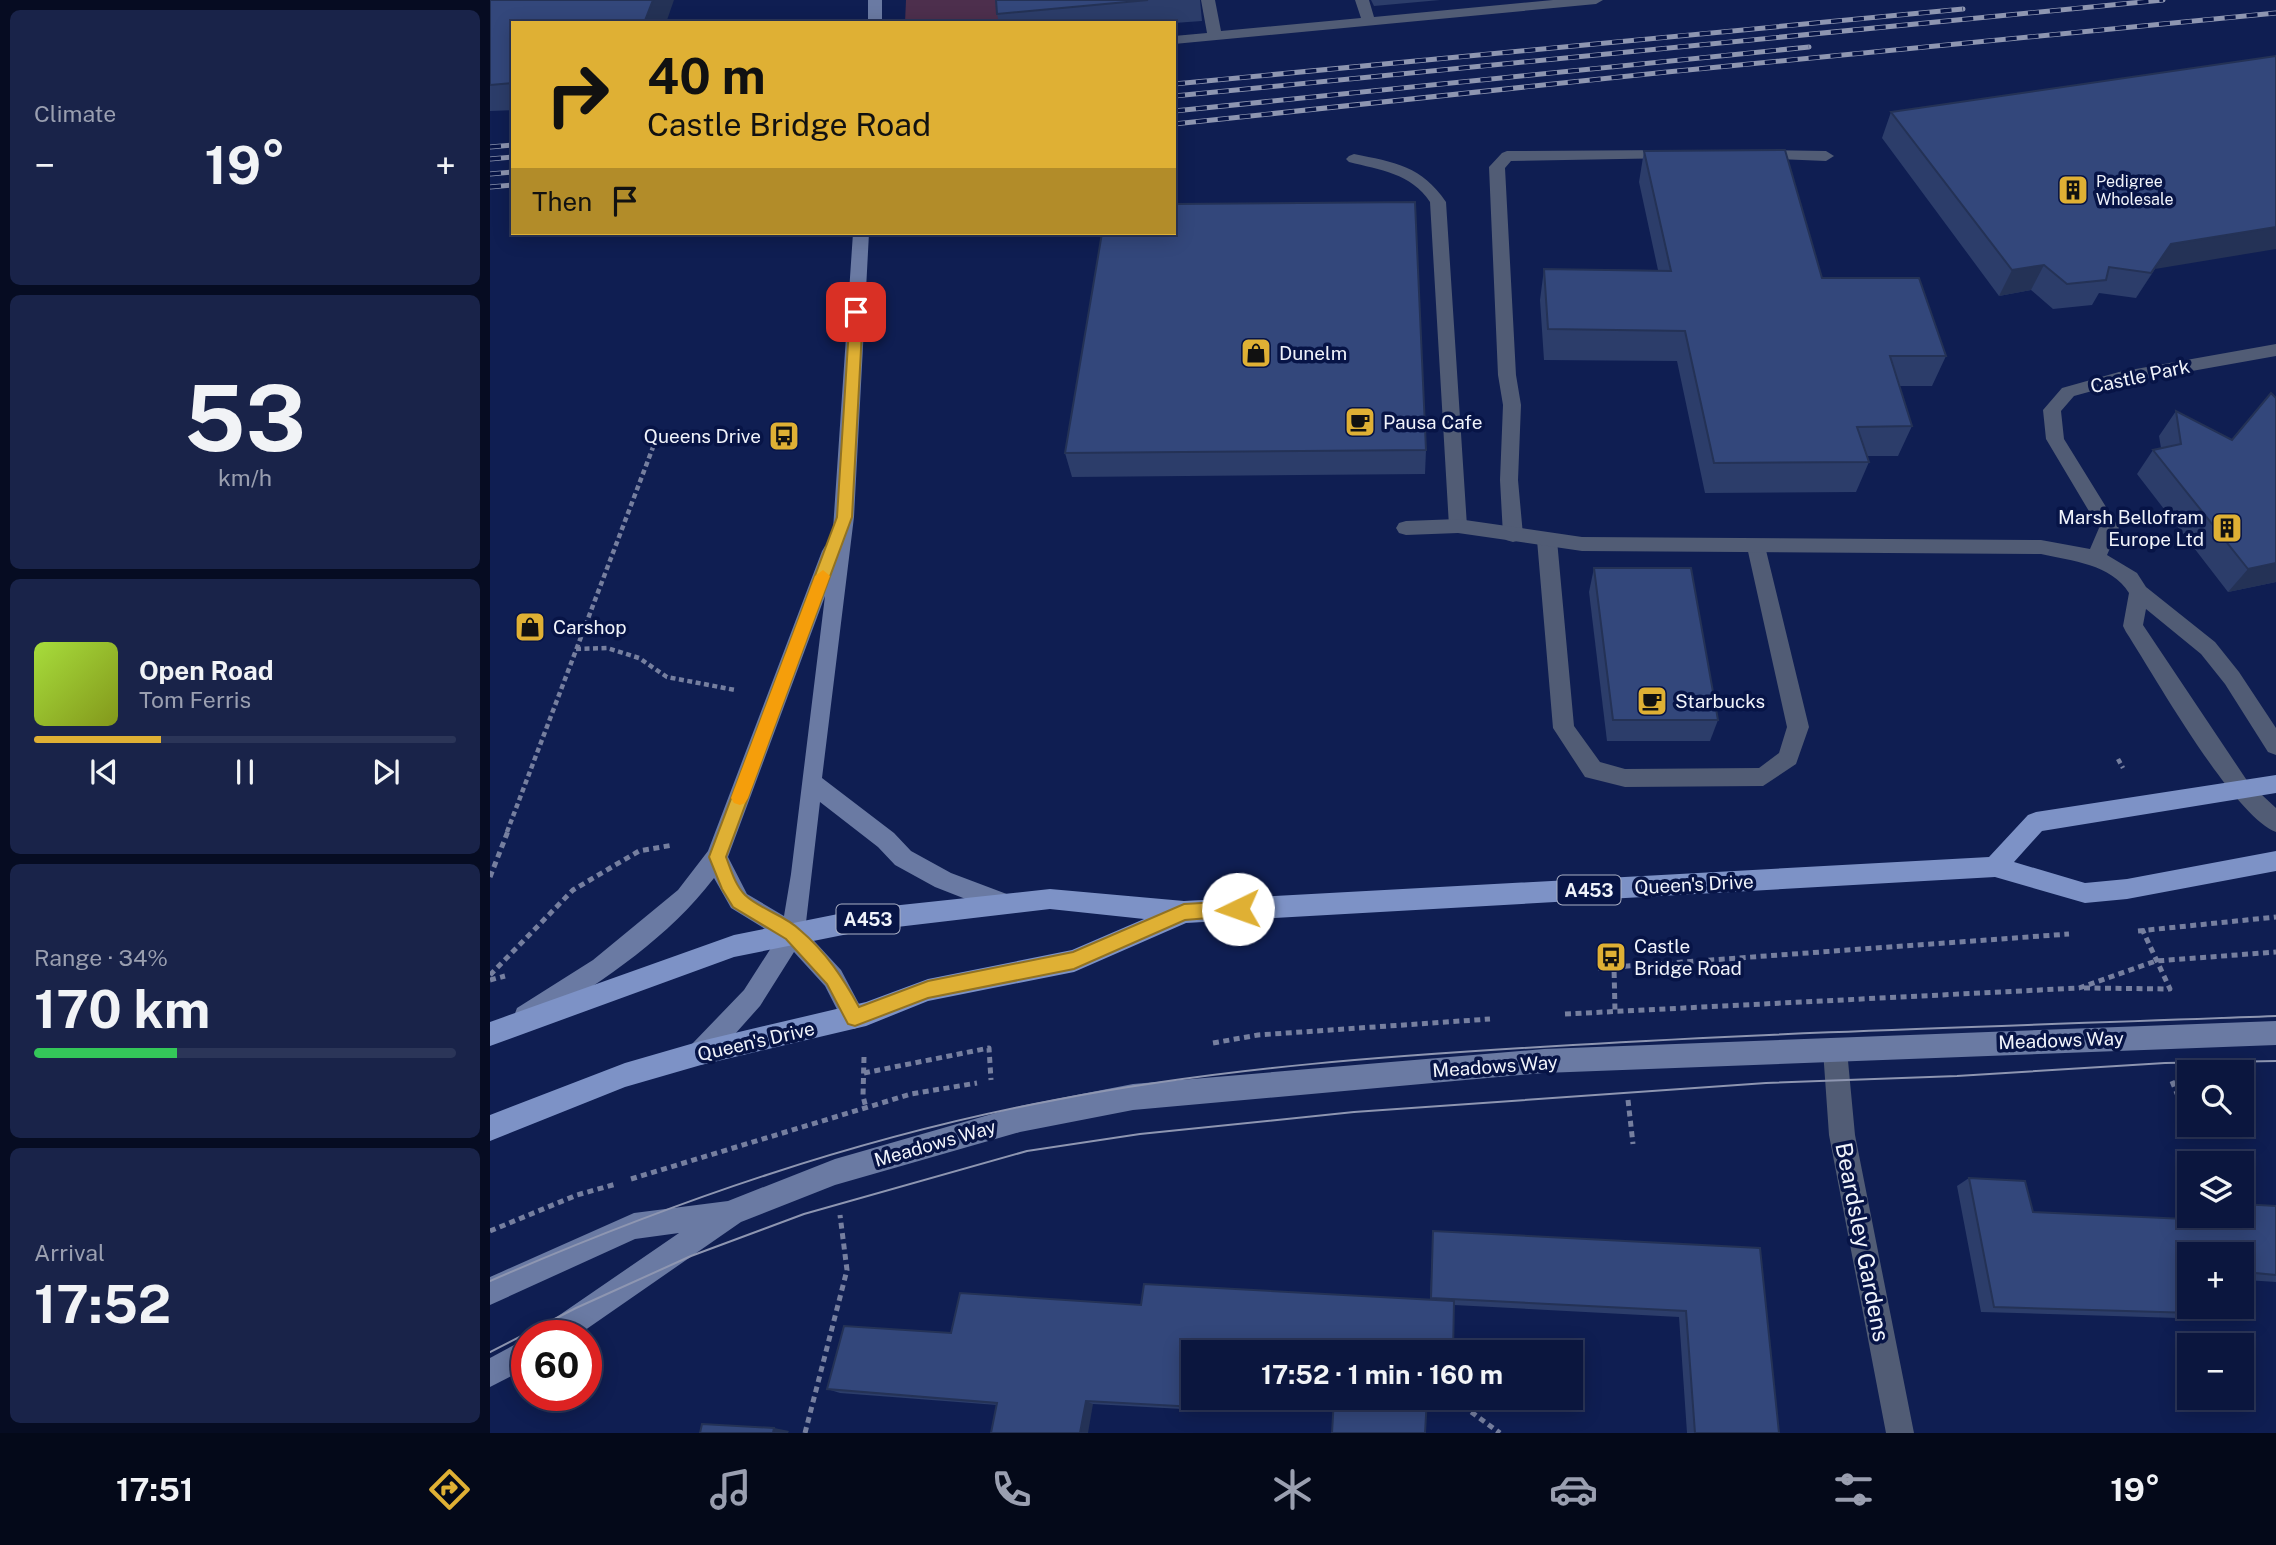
<!DOCTYPE html>
<html lang="en">
<head>
<meta charset="utf-8">
<style>
  body { margin:0; font-family:"Public Sans",sans-serif; background:#192349; color:#f1f3f6; height:100vh; display:flex; flex-direction:column; font-size:26px; white-space:nowrap }
  * { box-sizing:border-box; margin:0 }
  p { font-size:23px; color:#9a9fb0 }
  .icon { flex:none; width:38px; height:38px; fill:none; stroke:currentColor; stroke-width:2; stroke-linecap:round; stroke-linejoin:round }
  .map { position:relative; flex:1; overflow:hidden }
  .sheet { display:flex; flex-direction:column; gap:10px; padding:10px; background:#060c22; width:490px }
  .sheet>* { flex:none }
  .hud { position:absolute; left:21px; top:21px; width:665px; height:214px; border-radius:0px; box-shadow:0 4px 18px #0003,0 0 0 2px #2b3558; background:#dfb034; color:#111; overflow:hidden }
  .buttons { position:absolute; left:1687px; top:1060px; display:grid; gap:14px }
  .buttons a { display:grid; place-items:center; width:77px; height:77px; border-radius:0px; background:#0b163e; box-shadow:0 4px 18px #0003,0 0 0 2px #2b3558; font-size:35px }
  .speed { position:absolute; left:21px; top:1320px; display:flex; gap:14px; font-size:35px; font-weight:700; text-align:center }
  .speed>* { display:grid; place-content:center; width:91px; height:91px; border-radius:50%; background:#0b163e; box-shadow:0 4px 18px #0003,0 0 0 2px #2b3558; line-height:1 }
  .speed .limit { border:10px solid #d22; background:#fff; color:#111 }
  .pin { position:absolute; display:grid; place-items:center; width:60px; height:60px; color:#fff; margin:-30px; border-radius:14px; box-shadow:0 4px 10px #0006 }
  .me { position:absolute; width:77px; margin:-38px; rotate:267deg; stroke-linejoin:round; filter:drop-shadow(0 0 5px #0008) }
  .turn { display:flex; align-items:center; gap:24px; height:147px; padding:0 21px; font-size:32px }
  .turn .icon { width:91px; height:91px; stroke-width:2.5 }
  .turn b { display:block; font-size:49px; line-height:60px }
  .then { display:flex; align-items:center; height:66px; padding:0 21px; background:#0003; gap:14px; font-size:26px }
  .big { font-size:52px; font-weight:700; line-height:1.1 }
  .sheet .card { flex:1; display:flex; flex-direction:column; justify-content:center; gap:10px; min-width:0; padding:0 24px; border-radius:10px; background:#192349 }
  .sheet .dial { align-items:center; gap:0 }
  .dial b { font-size:91px; line-height:1 }
  .song { display:flex; align-items:center; gap:21px }
  .cover { width:84px; height:84px; border-radius:10px; background:linear-gradient(135deg,hsl(80 70% 55%),hsl(70 70% 35%)) }
  .played { height:7px; border-radius:4px; background:linear-gradient(90deg,#dfb034 30%,#2b3558 30%) }
  .keys { display:flex; justify-content:space-around; direction:ltr }
  .heat { display:flex; justify-content:space-between; align-items:center; font-size:38px; direction:ltr }
  .charge { height:10px; border-radius:5px; background:linear-gradient(90deg,#34c759 34%,#2b3558 0) }
  .trip { position:absolute; left:691px; top:1340px; width:402px; height:70px; border-radius:0px; background:#0b163e; box-shadow:0 4px 18px #0003,0 0 0 2px #2b3558; font-weight:700; line-height:70px; text-align:center }
  .tab-bar { display:flex; height:112px; justify-content:space-around; align-items:center; background:#040919; color:#9a9fb0 }
  .tab-bar .icon { width:49px; height:49px }
  .tab-bar .active { color:#dfb034 }
  .tab-bar b { font-size:32px; color:#f1f3f6 }
  main { display:flex; flex:1; min-height:0 }
  .map>svg:first-child { display:block }
</style>
</head>
<body>
<main>
<section class="sheet">
<div class="card"><p>Climate</p>
<div class="heat"><a>−</a><b class="big">19°</b><a>+</a></div>
</div>
<div class="card dial"><b>53</b><p>km/h</p></div>
<div class="card">
<div class="song"><i class="cover"></i><div><b>Open Road</b><p>Tom Ferris</p></div></div>
<div class="played"></div>
<div class="keys"><svg class="icon" aria-label="previous" viewBox="0 0 24 24"><path d="M18 5L8 12l10 7zM5 5v14"/></svg><svg class="icon" aria-label="pause" viewBox="0 0 24 24"><path d="M8 5v14M16 5v14"/></svg><svg class="icon" aria-label="next" viewBox="0 0 24 24"><path d="M6 5l10 7-10 7zM19 5v14"/></svg></div>
</div>
<div class="card"><p>Range · 34%</p><b class="big">170 km</b><div class="charge"></div></div>
<div class="card"><p>Arrival</p><b class="big">17:52</b></div>
</section>
<div class="map">
<svg width="1786" height="1433" viewBox="0 0 1786 1433">
  <rect width="100%" height="100%" fill="#0f1e52"/>
  <path fill="#4d2f4d" d="M416,0H511L512,23H415Z"/>
  <g fill="none" stroke-linecap="round" stroke-linejoin="round">
    <g stroke="#767f9f" stroke-width="4.5" stroke-dasharray="5 3.5" stroke-linecap="butt">
      <path d="M86,649L117,648L149,658L177,677L245,690"/>
      <path d="M1628,759L1633,768"/>
      <path d="M17,832L165,442"/>
    </g>
    <g stroke="#767f9f" stroke-width="5" stroke-dasharray="6 4.5" stroke-linecap="butt">
      <path d="M0,877L18,831"/>
      <path d="M1648,931L1786,917"/>
      <path d="M1124,967L1579,934"/>
      <path d="M1108,968L1124,967L1125,1011"/>
      <path d="M0,975L83,890L149,851L183,845"/>
      <path d="M0,980L15,976"/>
      <path d="M1594,988L1680,989L1652,929"/>
      <path d="M1075,1014L1589,988L1666,961L1786,952"/>
      <path d="M723,1043L768,1035L1000,1019"/>
      <path d="M374,1057L373,1096L376,1108"/>
      <path d="M374,1073L499,1048L501,1080"/>
      <path d="M1682,1081L1692,1106L1699,1104"/>
      <path d="M1138,1100L1143,1144"/>
      <path d="M141,1179L421,1094L487,1083"/>
      <path d="M0,1231L87,1195L126,1184"/>
      <path d="M943,1398L966,1401L1010,1433"/>
      <path d="M315,1433L357,1270L350,1215"/>
    </g>
    <g fill="#515c75" fill-rule="evenodd">
      <path d="M711,0H725L731,31L871,18L865,0H879L884,17L1063,0H1113L1106,4L684,44V36L717,33Z"/>
      <path d="M1180,150L1188,155L1185,158L1021,161L1015,168L1026,375L1031,405L1028,480L1033,535L1030,540L1023,542L1016,540L1013,535L1010,480L1013,405L1008,375L999,167L1012,153L1017,151Z"/>
      <path d="M1268,150L1336,151L1344,156L1336,161L1263,158L1260,155Z"/>
      <path d="M864,154C904,162 932,166 956,202L977,526L975,531L968,533L961,531L959,526L940,202C921,173 890,170 859,162L856,159L859,156Z"/>
      <path d="M1786,344V356L1629,384L1620,378L1629,372Z"/>
      <path d="M1057,533L1064,535L1067,540L1084,726L1110,762L1135,769L1269,768L1289,753L1297,727L1257,547L1260,542L1267,540L1274,542L1319,727L1306,764L1273,786L1135,787L1095,777L1063,728L1047,540L1050,535Z"/>
    </g>
    <g fill="#515c75" fill-rule="evenodd">
      <path d="M1629,372L1638,378L1635,382L1584,396L1571,411L1574,439L1629,528L1617,555L1647,573L1656,587L1725,642L1749,672L1786,728V755L1778,752L1735,684L1711,654L1656,609L1653,625L1758,782L1786,808V832C1743,816 1664,675 1636,632L1633,626L1639,593C1621,564 1582,561 1551,554L1092,551L968,533L916,535L909,533L906,528L909,523L916,521L968,519L1092,537L1551,540L1600,549L1609,528L1556,439L1553,410L1572,388Z"/>
      <path d="M1345,1038L1354,1042L1357,1050L1365,1135L1424,1433H1396L1339,1135L1333,1050L1336,1042Z"/>
    </g>
    <g fill="#6a7aa3" fill-rule="evenodd">
      <rect x="378" y="0" width="14" height="23"/>
      <path d="M363,233H379L364,517L332,778L404,833L421,851L461,873L522,896L525,903L522,910L514,914L445,887L405,865L388,847L330,802L315,931L351,970L376,1017L373,1025L364,1029L355,1025L335,986L304,952L270,1006L220,1062L211,1065L202,1062L199,1053L202,1044L254,990L288,937L241,908L224,878C177,940 109,983 45,1024L36,1028L27,1024L24,1016L27,1008L103,960L188,890L218,851L332,551L335,546L342,544ZM335,596L301,874L294,916L257,894L238,857Z"/>
      <path d="M1786,1021V1045L1054,1073L643,1110L530,1132L345,1185L251,1222L88,1335H51L55,1325L189,1233L145,1239L0,1305V1277L144,1213L238,1201L345,1159L530,1106L643,1084L1054,1049Z"/>
      <path d="M37,1338V1368L0,1387V1358Z"/>
    </g>
    <path fill="#7d92c6" fill-rule="evenodd" d="M1786,775V793L1552,831L1524,862L1595,883L1637,879L1786,851V871L1637,899L1595,903L1505,877L696,923L584,972L438,1001L376,1026L211,1065L135,1087L0,1141V1115L135,1063L211,1041L376,1002L438,979L582,950L654,919L560,909L373,931L244,957L0,1046V1022L244,935L373,909L560,889L694,901L1499,857L1538,815L1546,812Z"/>
    <g stroke="#8e96b1" stroke-width="2">
      <path d="M0,1281C182,1202 369,1137 565,1100C735,1067 909,1055 1083,1045C1317,1031 1551,1025 1786,1016"/>
      <path d="M0,1352L86,1308L201,1256L314,1214L537,1151L650,1134L864,1112L1276,1083L1467,1076L1675,1063L1786,1061"/>
    </g>
    <g stroke="#8e96b1" stroke-width="5">
      <g id="rail">
        <path d="M684,84L1473,9"/>
        <path d="M684,96L1673,0"/>
        <path d="M684,111L1319,47"/>
        <path d="M684,124L1177,72L1786,13"/>
        <path d="M0,147L23,145"/>
        <path d="M0,159L23,157"/>
        <path d="M0,174L23,172"/>
        <path d="M0,187L23,185"/>
      </g>
    </g>
    <use href="#rail" stroke="#071446" stroke-width="3.5" stroke-dasharray="11" stroke-linecap="butt"/>
  </g>
  <g fill="#2c3d6a" fill-rule="evenodd">
    <path d="M0,0L23,23V110L0,111Z"/>
    <path d="M506,0H710L712,21L684,23H509L507,14Z"/>
    <path d="M881,0H950L884,6Z"/>
    <path d="M1401,112L1665,269L1646,298L1609,293L1602,305L1563,309L1541,290L1509,296L1392,138Z"/>
    <path d="M1154,151L1332,278L1456,356L1442,386H1409L1422,426L1408,456H1377L1379,462L1366,492L1215,493L1187,361L1054,360L1050,300L1054,269L1168,270L1149,182Z"/>
    <path d="M1786,398V582L1738,592L1647,474L1663,450L1671,448L1669,436L1686,411L1742,440Z"/>
    <path d="M936,450L935,474L582,477L575,453Z"/>
    <path d="M1104,568L1228,720L1220,741H1117L1099,592Z"/>
    <path d="M1479,1178L1543,1212L1719,1220L1718,1216H1752L1786,1206V1282L1756,1280L1764,1308L1746,1313H1738V1314L1720,1319L1491,1312L1467,1186ZM1752,1255V1307H1699Z"/>
    <path d="M943,1231L1270,1248L1289,1433H1197L1189,1317L964,1305L963,1353H704L710,1410L603,1404L507,1405L350,1393L337,1389L461,1333L651,1305L940,1299Z"/>
  </g>
  <g fill="#243256">
    <path d="M163,0H184L176,23H154Z"/>
    <path d="M1786,227V249L1665,269L1646,298L1681,244Z"/>
    <path d="M1554,265L1541,290L1509,296L1522,270Z"/>
    <path d="M1786,563V582L1738,592L1758,569Z"/>
    <path d="M707,1398H711L710,1410L706,1407Z"/>
    <path d="M596,1401L603,1404L598,1433H590Z"/>
    <path d="M284,1428L299,1431L298,1433H283Z"/>
  </g>
  <g fill="#33477b" stroke="#243256" stroke-width="2">
    <path d="M0,0H163L154,23H23V83L0,85Z"/>
    <path d="M506,0H658L507,14Z"/>
    <path d="M1786,56V227L1681,244L1661,273L1619,267L1616,280L1577,284L1554,265L1522,270L1401,112Z"/>
    <path d="M1295,150L1332,278H1429L1456,356H1400L1422,426L1367,427L1379,462L1224,463L1195,331L1058,329L1054,269L1181,271L1154,151Z"/>
    <path d="M925,202L936,450L575,453L612,233H684V204Z"/>
    <path d="M1781,393L1786,398V563L1758,569L1663,450L1691,444L1686,411L1742,440Z"/>
    <path d="M1104,568H1201L1228,720H1123Z"/>
    <path d="M1479,1178L1535,1181L1543,1212L1739,1221L1737,1216H1752V1204L1786,1206V1275L1754,1272L1764,1308L1751,1307H1752V1255H1699V1307H1737L1738,1314L1504,1307Z"/>
    <path d="M943,1231L1270,1248L1289,1433H1205L1196,1311L941,1298Z"/>
    <path d="M654,1284L964,1301L963,1353H730L712,1352V1353H704V1398H707L706,1407L596,1401L590,1433H501L507,1403L337,1389L354,1326L461,1333L470,1293L651,1305Z"/>
    <path d="M844,1398H937L935,1433H842Z"/>
    <path d="M212,1424L284,1428L283,1433H210Z"/>
  </g>
  <path fill="#dfb034" stroke="#917222" stroke-width="2" d="M366,308L373,312L362,517L236,857C241,870 245,885 255,895C271,910 295,915 310,930C336,952 353,978 369,1007L438,981L583,952L694,904L748,901L754,904L757,909L754,915L695,920L584,969L438,998L365,1026L358,1024L337,984L296,939L243,907L232,889L219,857L347,517L360,312Z"/>
  <path fill="#f59e0b" d="M333,570L340,576L258,798L255,803L250,805L244,803L241,798L325,576Z"/>
  <defs>
    <g id="building-square" transform="scale(1.575)"><rect x="-9" y="-9" width="18" height="18" rx="4" fill="#dfb034" stroke="#071446"/><path d="M-4-6H4V6H1V3H-1V6H-4ZM-2.5-4.3h1.7v1.8h-1.7ZM.8-4.3h1.7v1.8H.8ZM-2.5-1h1.7V.8h-1.7ZM.8-1h1.7V.8H.8Z" fill="#111"/></g>
    <g id="shop-square" transform="scale(1.575)"><rect x="-9" y="-9" width="18" height="18" rx="4" fill="#dfb034" stroke="#071446"/><path d="M-5-2.5h2.3a2.7 3.5 0 0 1 5.4 0H5L5.5 6h-11ZM-1.5-2.5h3a1.5 2.3 0 0 0-3 0Z" fill="#111"/></g>
    <g id="cafe-square" transform="scale(1.575)"><rect x="-9" y="-9" width="18" height="18" rx="4" fill="#dfb034" stroke="#071446"/><path d="M-5.5-4.5H6V0H3Q3 3.5 0 3.5H-2.5Q-5.5 3.5-5.5 0ZM3-3.2v2h1.7v-2ZM-6 4.5H4V6H-6Z" fill="#111"/></g>
    <g id="bus-square" transform="scale(1.575)"><rect x="-9" y="-9" width="18" height="18" rx="4" fill="#dfb034" stroke="#071446"/><path d="M-5-6H5V4H4V6H2V4H-2V6H-4V4H-5ZM-3.5-4V0h7V-4ZM-3.5 1.2v1.5H-2V1.2ZM2 1.2v1.5H3.5V1.2Z" fill="#111"/></g>
  </defs>
  <g fill-rule="evenodd">
    <use href="#building-square" x="1583" y="190"/>
    <use href="#shop-square" x="766" y="353"/>
    <use href="#cafe-square" x="870" y="422"/>
    <use href="#bus-square" x="294" y="436"/>
    <use href="#building-square" x="1737" y="528"/>
    <use href="#shop-square" x="40" y="627"/>
    <use href="#cafe-square" x="1162" y="701"/>
    <use href="#bus-square" x="1121" y="957"/>
  </g>
  <g text-anchor="middle" dominant-baseline="central" stroke-width="7" stroke-linejoin="round" paint-order="stroke">
    <g font-size="16" fill="#f0f3fa" stroke="#071446" text-anchor="start">
      <text x="1606" y="181">Pedigree<tspan x="1606" dy="18">Wholesale</tspan></text>
    </g>
    <g fill="#071446" stroke="#aab0c4" stroke-width="2">
      <rect x="1067.5" y="875.5" width="63" height="29" rx="5"/>
      <rect x="346.5" y="904.5" width="63" height="29" rx="5"/>
    </g>
    <g font-size="18" font-weight="bold" fill="#f0f3fa">
      <text x="1099" y="890">A453</text>
      <text x="378" y="919">A453</text>
    </g>
    <g font-size="19" fill="#f0f3fa" stroke="#071446" text-anchor="start">
      <text x="789" y="353">Dunelm</text>
      <text x="893" y="422">Pausa Cafe</text>
      <text x="271" y="436" text-anchor="end">Queens Drive</text>
      <text x="1714" y="517" text-anchor="end">Marsh Bellofram<tspan x="1714" dy="22">Europe Ltd</tspan></text>
      <text x="63" y="627">Carshop</text>
      <text x="1185" y="701">Starbucks</text>
      <text x="1144" y="946">Castle<tspan x="1144" dy="22">Bridge Road</tspan></text>
    </g>
    <g font-size="19" fill="#f0f3fa" stroke="#071446">
      <text transform="translate(1650 376) rotate(-12)">Castle Park</text>
      <text transform="translate(1204 884) rotate(-3)">Queen's Drive</text>
      <text transform="translate(1571 1040) rotate(-2)">Meadows Way</text>
      <text transform="translate(266 1041) rotate(-13)">Queen's Drive</text>
      <text transform="translate(1005 1066) rotate(-4)">Meadows Way</text>
      <text transform="translate(445 1143) rotate(-16)">Meadows Way</text>
    </g>
    <g font-size="23" fill="#f0f3fa" stroke="#071446">
      <text transform="translate(1373 1242) rotate(79)">Beardsley Gardens</text>
    </g>
  </g>
</svg>
<div class="buttons">
<a><svg class="icon" aria-label="search" viewBox="0 0 24 24"><circle cx="10" cy="10" r="6"/><path d="M15 15l6 6"/></svg></a>
<a><svg class="icon" aria-label="layers" viewBox="0 0 24 24"><path d="M12 4l9 5-9 5-9-5zM3 14l9 5 9-5"/></svg></a>
<a>+</a>
<a>−</a>
</div>
<div class="speed"><div class="limit">60</div></div>
<div class="pin" style="left:366px;top:312px;background:#d93025"><svg class="icon" aria-label="arrive" viewBox="0 0 24 24"><path d="M6 21V4h12l-3 4 3 4H6"/></svg></div>
<svg class="me" style="left:748px;top:909px" viewBox="-20 -20 40 40"><circle r="19" fill="#fff"/><path d="M0-13L10 11 0 6-10 11z" fill="#dfb034"/></svg>
<div class="trip">17:52 · 1 min · 160 m</div>
<div class="hud">
<div class="turn"><svg class="icon" aria-label="right" viewBox="0 0 24 24"><path d="M7 20v-9h11M14 6l5 5-5 5"/></svg><div><b>40 m</b>Castle Bridge Road</div></div>
<div class="then">Then<svg class="icon" aria-label="arrive" viewBox="0 0 24 24"><path d="M6 21V4h12l-3 4 3 4H6"/></svg></div>
</div>
</div>
</main>
<nav class="tab-bar">
<b>17:51</b>
<svg class="icon active" aria-label="directions" viewBox="0 0 24 24"><path d="M12 3l9 9-9 9-9-9zM9 14v-3h6M13 9l2 2-2 2"/></svg>
<svg class="icon" aria-label="music" viewBox="0 0 24 24"><path d="M9 18V5l10-2v13"/><circle cx="6" cy="18" r="3"/><circle cx="16" cy="16" r="3"/></svg>
<svg class="icon" aria-label="phone" viewBox="0 0 24 24"><path d="M5 4h4l2 5-3 2q2 4 5 5l2-3 5 2v4C11 20 4 13 5 4z"/></svg>
<svg class="icon" aria-label="climate" viewBox="0 0 24 24"><path d="M12 3v18M4 7l16 10M4 17L20 7"/></svg>
<svg class="icon" aria-label="car" viewBox="0 0 24 24"><path d="M5 17H2v-5l4-1 3-4h7l3 4 3 1v5h-3M9 17h6M6 11h13"/><circle cx="7" cy="17" r="2"/><circle cx="17" cy="17" r="2"/></svg>
<svg class="icon" aria-label="filters" viewBox="0 0 24 24"><path d="M4 7h16M4 17h16"/><circle cx="9" cy="7" r="2"/><circle cx="15" cy="17" r="2"/></svg>
<b>19°</b>
</nav>
</body>
</html>
